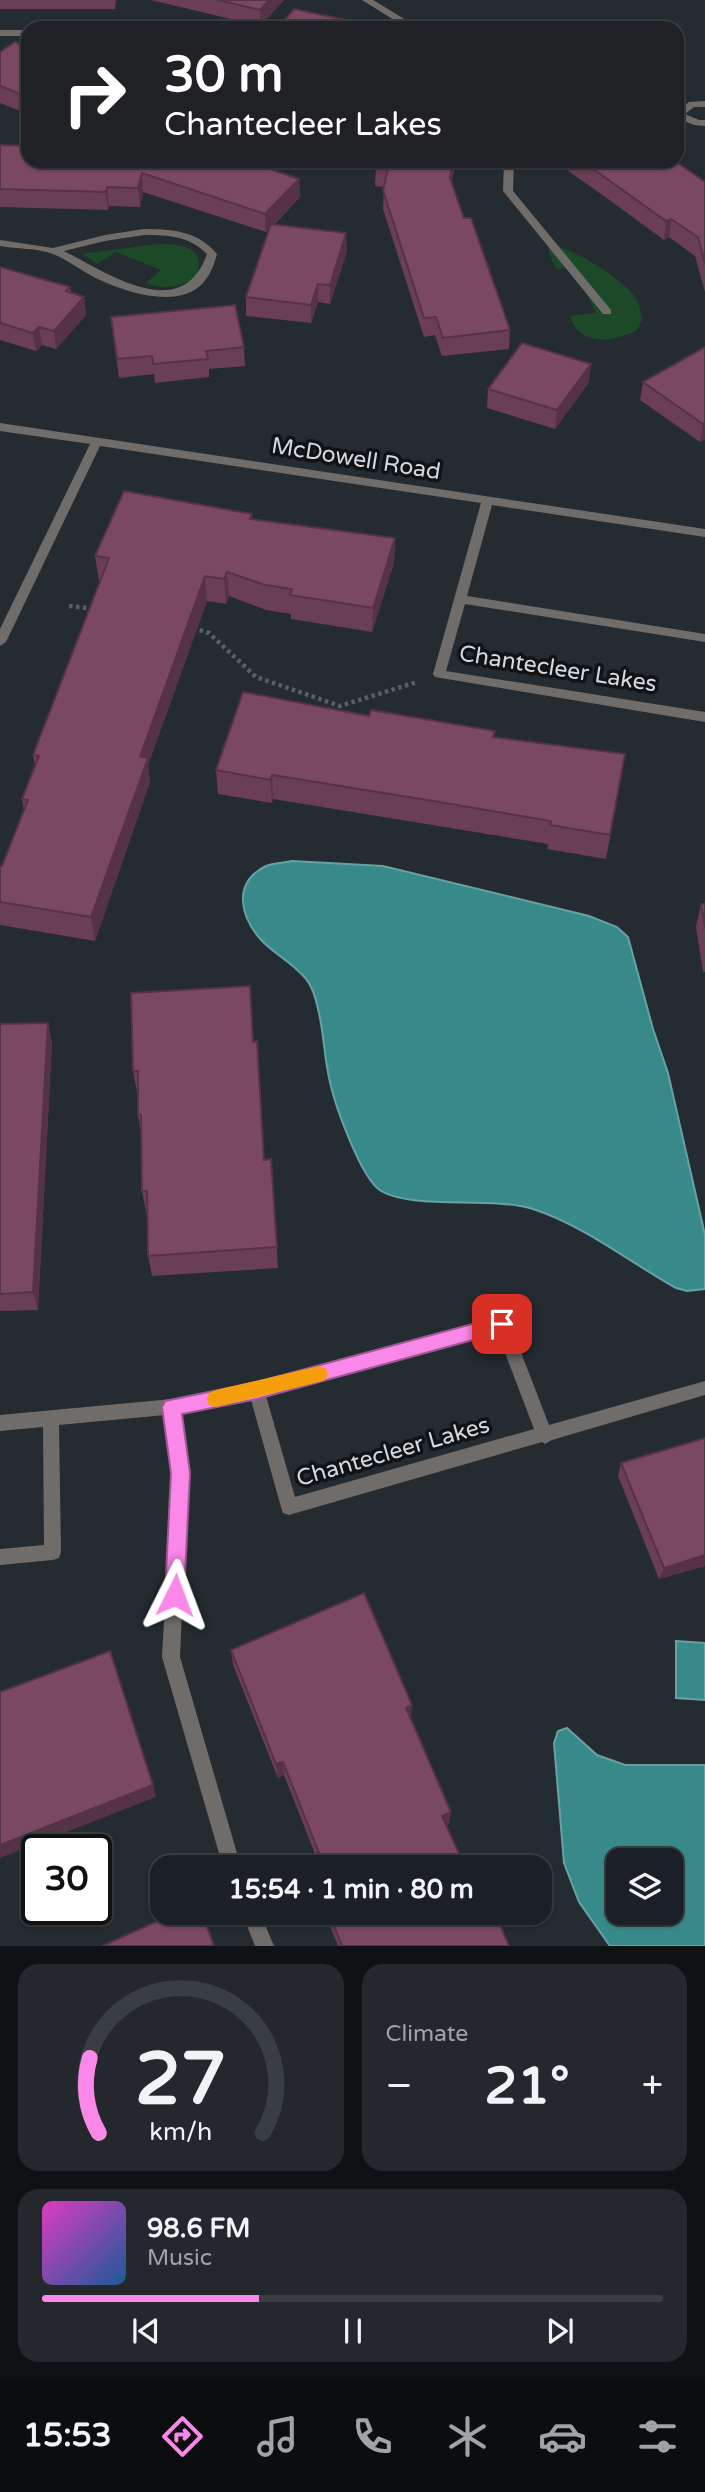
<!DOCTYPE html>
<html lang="en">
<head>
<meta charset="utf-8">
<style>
  body { margin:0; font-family:"Varela Round",sans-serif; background:#24282d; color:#f1f3f6; height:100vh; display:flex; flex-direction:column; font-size:26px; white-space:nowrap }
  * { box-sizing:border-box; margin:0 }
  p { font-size:23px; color:#a0a3a7 }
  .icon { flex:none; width:38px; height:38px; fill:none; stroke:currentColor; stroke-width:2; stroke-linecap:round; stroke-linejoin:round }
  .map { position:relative; height:1946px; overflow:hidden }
  .drawer { display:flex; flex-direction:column; gap:18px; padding:18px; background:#0f1214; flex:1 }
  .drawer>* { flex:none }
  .banner { position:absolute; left:21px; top:21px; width:663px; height:147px; border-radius:21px; box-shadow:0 2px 5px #0004,0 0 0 2px #393e42; background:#202124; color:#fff; overflow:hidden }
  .controls { position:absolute; left:606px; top:1848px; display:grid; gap:14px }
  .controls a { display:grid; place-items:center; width:77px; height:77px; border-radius:14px; background:#1b2025; box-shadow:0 2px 5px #0004,0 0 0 2px #393e42; font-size:35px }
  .speed { position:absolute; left:21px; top:1834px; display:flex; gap:14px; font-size:35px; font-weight:700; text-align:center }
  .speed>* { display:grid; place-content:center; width:91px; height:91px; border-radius:50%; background:#1b2025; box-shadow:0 2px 5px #0004,0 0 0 2px #393e42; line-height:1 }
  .speed .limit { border:4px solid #111; border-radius:10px; background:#fff; color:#111 }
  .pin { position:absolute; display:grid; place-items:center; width:60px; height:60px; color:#fff; margin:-30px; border-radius:14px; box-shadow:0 4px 10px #0006 }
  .me { position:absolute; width:77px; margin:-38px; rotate:3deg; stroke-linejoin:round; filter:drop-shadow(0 0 5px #0008) }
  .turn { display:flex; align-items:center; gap:24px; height:147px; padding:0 28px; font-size:32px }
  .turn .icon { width:91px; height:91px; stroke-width:2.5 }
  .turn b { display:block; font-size:49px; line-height:60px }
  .big { font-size:52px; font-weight:700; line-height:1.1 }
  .drawer .widget { flex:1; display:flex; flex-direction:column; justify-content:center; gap:10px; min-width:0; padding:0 24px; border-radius:21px; background:#24282d }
  .drawer .dial { align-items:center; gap:0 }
  .dial svg { height:182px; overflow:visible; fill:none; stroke:#393e42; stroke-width:7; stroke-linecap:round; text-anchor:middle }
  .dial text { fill:#f1f3f6; stroke:none }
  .song { display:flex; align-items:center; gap:21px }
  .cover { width:84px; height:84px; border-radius:10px; background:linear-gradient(135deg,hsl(310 70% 55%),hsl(210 70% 35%)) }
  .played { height:7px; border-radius:4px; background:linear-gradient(90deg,#f988e9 35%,#393e42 35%) }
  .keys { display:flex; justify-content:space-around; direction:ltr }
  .heat { display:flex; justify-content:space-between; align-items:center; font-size:38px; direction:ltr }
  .drawer .tiles { flex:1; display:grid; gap:18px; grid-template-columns:1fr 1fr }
  .widget:last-child { grid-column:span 2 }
  .trip { position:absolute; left:150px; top:1855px; width:402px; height:70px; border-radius:21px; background:#1b2025; box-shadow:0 2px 5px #0004,0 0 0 2px #393e42; font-weight:700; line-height:70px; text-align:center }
  .menu { display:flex; height:112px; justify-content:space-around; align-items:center; background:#0b0d0f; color:#a0a3a7 }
  .menu .icon { width:49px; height:49px }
  .menu .on { color:#f988e9 }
  .menu b { font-size:32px; color:#f1f3f6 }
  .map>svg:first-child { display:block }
</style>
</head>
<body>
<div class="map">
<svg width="705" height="1946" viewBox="0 0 705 1946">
  <rect width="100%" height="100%" fill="#242b31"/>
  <g fill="#1c4a29">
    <path d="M157,244C182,244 209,247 195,279C179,287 163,290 146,283L161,270L116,252L97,264L82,254Z"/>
    <path d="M550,245C573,248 623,279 636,298C639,304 641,313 642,320L636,331C611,342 580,347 570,316L596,313L575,268L556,269L549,253Z"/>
  </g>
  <g fill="#388a8a" stroke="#67a2a3" stroke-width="2" fill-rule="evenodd">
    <path d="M292,861L383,866L589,916L617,927L628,937L653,1029L668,1073L705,1235V1289L687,1291L676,1288C629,1262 585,1226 533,1209C491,1196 414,1210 381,1191C361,1179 335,1105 330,1082C324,1058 324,1032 318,1009C316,999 312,986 306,979C294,964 276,955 262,941C241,918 231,883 266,866C273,863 284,863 292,861Z"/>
    <path d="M676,1641L705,1643V1700L676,1698Z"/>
    <path d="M567,1728L597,1755L625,1765H705V1946H610L579,1902L564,1863L554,1743L558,1731ZM618,1860H670V1913H618Z"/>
  </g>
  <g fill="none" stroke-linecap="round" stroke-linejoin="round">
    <g stroke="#596065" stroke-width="4.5" stroke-dasharray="3.5 3.5" stroke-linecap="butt">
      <path d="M69,606L96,609"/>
      <path d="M193,628L209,633L256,677L340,706L417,682"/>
    </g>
    <g fill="#706c69" fill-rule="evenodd">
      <path d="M362,0H373L419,28H407Z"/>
      <rect x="0" y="30" width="28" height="6"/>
      <path d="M705,101V107H694L685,114L699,120H705V126L694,125L677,118V111L689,102Z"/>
      <path d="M504,161H514L513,191L611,310V314H603L503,191Z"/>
      <path d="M144,229C173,229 198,231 217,254C214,265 211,274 203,283C179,309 128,293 100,280C84,273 70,261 53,254C37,248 17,249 0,246V240L53,248L105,235ZM144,235C169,235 189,236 207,254C182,326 106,272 64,251L105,241Z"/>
      <path d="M0,423L705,529V537L492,505L467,596L705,634V642L465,604L446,671L705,712V722L435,677L433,674L481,503L100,446L6,642L0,646V629L90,444L0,431Z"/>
      <path d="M502,1317L508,1319L510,1324L549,1425L705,1381V1395L552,1440L545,1444L542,1442L289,1515L283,1513L281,1507L251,1400L181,1413L188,1473L180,1657L241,1867H223L162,1657L172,1473L165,1415L59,1425L61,1552L59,1558L53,1560L0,1565V1549L44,1545L43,1427L0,1431V1415L172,1399L257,1383ZM497,1332L534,1429L295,1497L266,1396Z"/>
      <path d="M242,1913H260L274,1946H255Z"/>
    </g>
  </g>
  <g fill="#6a3e54">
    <path d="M0,0H116L115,9H0Z"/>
    <path d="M151,0H284L260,26Z"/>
    <path d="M28,47V114L0,103V52Z"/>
    <path d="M0,145L269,163L277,166L278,172L299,179L300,197L274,225L347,251L330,304L318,302L311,323L246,316V297L270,229L266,232L143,192L140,207L109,206L108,210L0,207Z"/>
    <path d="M377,161H456L451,183L464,218L510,330L509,349L442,356L435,335L424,337L383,209L384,187L375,186L376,168Z"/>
    <path d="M564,161H675L705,182V292L695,256L669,237L664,240L608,199L567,170L568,164Z"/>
    <path d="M0,267L70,287L71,293L84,297L86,315L56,349L42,345L36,351L0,340Z"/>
    <path d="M111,317L244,347L245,366L209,369V377L155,383L154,374L119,378Z"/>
    <path d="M705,347V439L700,442L640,400L643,382Z"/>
    <path d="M589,382L555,429L487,408L488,389Z"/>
    <path d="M252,514V519L395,538L394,563L372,632L291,619V614L266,610L229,596L226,604L207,601L148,765L150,782L95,941L0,925V866H2L24,810L22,799L35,766L33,755L101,581H99L95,556Z"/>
    <path d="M369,716L495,731L494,737L625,754L606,859L547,849L548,844L426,824L273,799L272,803L218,794L216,770Z"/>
    <path d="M701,904H705V972H703L696,927Z"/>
    <path d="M0,1024L52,1042L38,1310L0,1311Z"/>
    <path d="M253,1042L264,1159H271L278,1268L152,1276L148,1256V1212H146L142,1191L141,1134L138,1115V1093H137L133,1071Z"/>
    <path d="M621,1463L705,1566L659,1579L618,1476Z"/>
    <path d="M231,1650L411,1719L449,1824L319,1864L284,1775L278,1778L233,1665Z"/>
    <path d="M325,1913H495L509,1946H338Z"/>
  </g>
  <g fill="#563245">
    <path d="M269,0H284L260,26V10Z"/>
    <path d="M453,161H456L449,196L450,178Z"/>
    <path d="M142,173L143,192L140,207L138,188Z"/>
    <path d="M299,179L300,197L266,232L265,214Z"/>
    <path d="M107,187L109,206L108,210L106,192Z"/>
    <path d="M671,219L669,237L664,240L666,221Z"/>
    <path d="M346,233L347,251L330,304V285Z"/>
    <path d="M318,284V302L311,323V305Z"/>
    <path d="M84,297L86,315L56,349L54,331Z"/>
    <path d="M39,327L42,345L36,351L33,333Z"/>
    <path d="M591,364L589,382L555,429L557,410Z"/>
    <path d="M705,423V439L700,442L703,424Z"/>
    <path d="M395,538L394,563L372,632L373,608Z"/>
    <path d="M227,572L229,596L226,604L224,579Z"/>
    <path d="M205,576L207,601L148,765L150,782L95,941L91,917L140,757Z"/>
    <path d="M272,775L273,799L272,803L271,780Z"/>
    <path d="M48,1023L52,1042L38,1310L33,1292Z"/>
    <path d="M705,1555V1566L659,1579L664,1568Z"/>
    <path d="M412,1705L411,1719L406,1708Z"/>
    <path d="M283,1762L284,1775L278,1778L276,1764Z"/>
    <path d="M153,1785L156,1797L0,1858V1845Z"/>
    <path d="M451,1812L449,1824L440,1828L442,1816Z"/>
  </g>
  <g fill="#7b4862" stroke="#563245" stroke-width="2">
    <path d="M218,0H269L260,10Z"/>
    <path d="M294,9L360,23L356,28H278Z"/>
    <path d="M15,42L28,47V97L0,86V52Z"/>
    <path d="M0,145L28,146V161H263L277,166L273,170L299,179L265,214L142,173L138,188L107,187L106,192L0,189Z"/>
    <path d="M377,161H453L450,178L464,218H471L510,330L443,338L436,317L424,318L383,190L388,169L376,168Z"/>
    <path d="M582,161H675L705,182V263L698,237L671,219L666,221Z"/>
    <path d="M271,224L346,233L330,285L318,284L311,305L246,297Z"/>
    <path d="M0,267L70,287L66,291L84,297L54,331L39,327L33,333L0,323Z"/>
    <path d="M235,305L244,347L206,351L208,359L153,364L152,356L117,359L111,317Z"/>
    <path d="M522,343L591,364L557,410L488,389Z"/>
    <path d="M705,347V423L703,424L643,382Z"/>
    <path d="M124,491L252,514L250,519L395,538L373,608L290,595L292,589L265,585L227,572L224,579L205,576L140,757L148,758L91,917L0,902V866H2L28,800L22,799L39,756L33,755L109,558L95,556Z"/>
    <path d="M243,692L369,716L371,710L495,731L493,737L625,754L610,835L550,825L551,821L427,800L272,775L271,780L216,770Z"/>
    <path d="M701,904H705V927Z"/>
    <path d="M250,986L253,1042L257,1041L264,1160L271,1159L277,1247L148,1256L147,1191H142L141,1115H138V1071H133L131,993Z"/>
    <path d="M48,1023L33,1292L0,1294V1024Z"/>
    <path d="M705,1438V1555L664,1568L621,1463Z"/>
    <path d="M364,1593L412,1705L406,1708L451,1812L442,1816L465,1867H312L323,1863L283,1762L276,1764L231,1650Z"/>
    <path d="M110,1651L153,1785L0,1845V1692Z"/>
    <path d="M176,1913H202L214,1946H102Z"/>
    <path d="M329,1913H495L509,1946H342Z"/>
  </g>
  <path fill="#f988e9" stroke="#a25897" stroke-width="2" d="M502,1316L508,1318L511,1324L508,1330L502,1332L257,1399L182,1414L190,1473L184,1595L182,1602L175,1605L168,1602L165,1595L171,1473L162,1407L165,1401L257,1382Z"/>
  <path fill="#f59e0b" d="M319,1366L325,1368L328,1374L325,1380L319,1382L216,1407L209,1405L207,1399L209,1393L216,1390Z"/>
  <g text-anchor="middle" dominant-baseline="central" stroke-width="7" stroke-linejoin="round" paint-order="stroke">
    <g font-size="23" fill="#d4d9dd" stroke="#101316">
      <text transform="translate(356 459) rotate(9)">McDowell Road</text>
      <text transform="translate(558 669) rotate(9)">Chantecleer Lakes</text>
      <text transform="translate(393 1452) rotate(-16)">Chantecleer Lakes</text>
    </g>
  </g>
</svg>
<div class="controls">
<a><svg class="icon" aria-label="layers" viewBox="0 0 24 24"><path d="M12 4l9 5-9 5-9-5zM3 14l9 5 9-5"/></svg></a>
</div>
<div class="speed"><div class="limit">30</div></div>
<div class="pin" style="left:502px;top:1324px;background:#d93025"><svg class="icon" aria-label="arrive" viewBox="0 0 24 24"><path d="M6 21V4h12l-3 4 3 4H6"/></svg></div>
<svg class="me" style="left:175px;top:1595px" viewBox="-20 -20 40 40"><path d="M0-17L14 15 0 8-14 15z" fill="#f988e9" stroke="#fff" stroke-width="4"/></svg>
<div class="trip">15:54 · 1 min · 80 m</div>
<div class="banner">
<div class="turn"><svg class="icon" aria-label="right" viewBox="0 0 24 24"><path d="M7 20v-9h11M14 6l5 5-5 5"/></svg><div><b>30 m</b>Chantecleer Lakes</div></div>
</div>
</div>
<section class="drawer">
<div class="tiles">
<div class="widget dial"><svg viewBox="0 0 100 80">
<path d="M14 69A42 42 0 1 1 86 69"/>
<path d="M14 69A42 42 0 0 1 10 36" stroke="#f988e9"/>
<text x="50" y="56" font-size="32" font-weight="700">27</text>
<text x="50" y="72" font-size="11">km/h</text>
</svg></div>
<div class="widget"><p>Climate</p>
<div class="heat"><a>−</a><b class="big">21°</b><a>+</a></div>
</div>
<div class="widget">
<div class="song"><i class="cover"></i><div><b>98.6 FM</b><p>Music</p></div></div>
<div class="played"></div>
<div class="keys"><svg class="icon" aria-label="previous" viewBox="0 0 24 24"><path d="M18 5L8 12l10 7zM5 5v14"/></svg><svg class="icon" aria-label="pause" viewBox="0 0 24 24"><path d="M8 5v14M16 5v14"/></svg><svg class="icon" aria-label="next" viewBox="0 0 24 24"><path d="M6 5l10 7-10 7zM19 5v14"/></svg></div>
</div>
</div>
</section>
<nav class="menu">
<b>15:53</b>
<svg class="icon on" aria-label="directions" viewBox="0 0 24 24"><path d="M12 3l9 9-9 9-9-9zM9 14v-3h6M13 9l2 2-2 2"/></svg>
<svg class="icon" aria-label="music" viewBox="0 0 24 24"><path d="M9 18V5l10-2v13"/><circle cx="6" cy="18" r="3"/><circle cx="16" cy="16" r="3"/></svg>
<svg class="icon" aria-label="phone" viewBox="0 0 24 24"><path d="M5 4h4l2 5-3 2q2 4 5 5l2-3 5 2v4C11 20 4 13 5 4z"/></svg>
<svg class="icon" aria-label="climate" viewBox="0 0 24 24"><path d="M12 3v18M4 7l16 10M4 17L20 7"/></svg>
<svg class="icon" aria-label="car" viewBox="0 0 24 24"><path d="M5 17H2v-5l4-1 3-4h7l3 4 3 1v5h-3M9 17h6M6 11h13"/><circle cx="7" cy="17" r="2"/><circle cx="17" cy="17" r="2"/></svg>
<svg class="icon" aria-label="filters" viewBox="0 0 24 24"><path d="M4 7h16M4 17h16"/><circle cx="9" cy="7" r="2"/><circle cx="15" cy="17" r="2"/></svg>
</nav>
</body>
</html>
